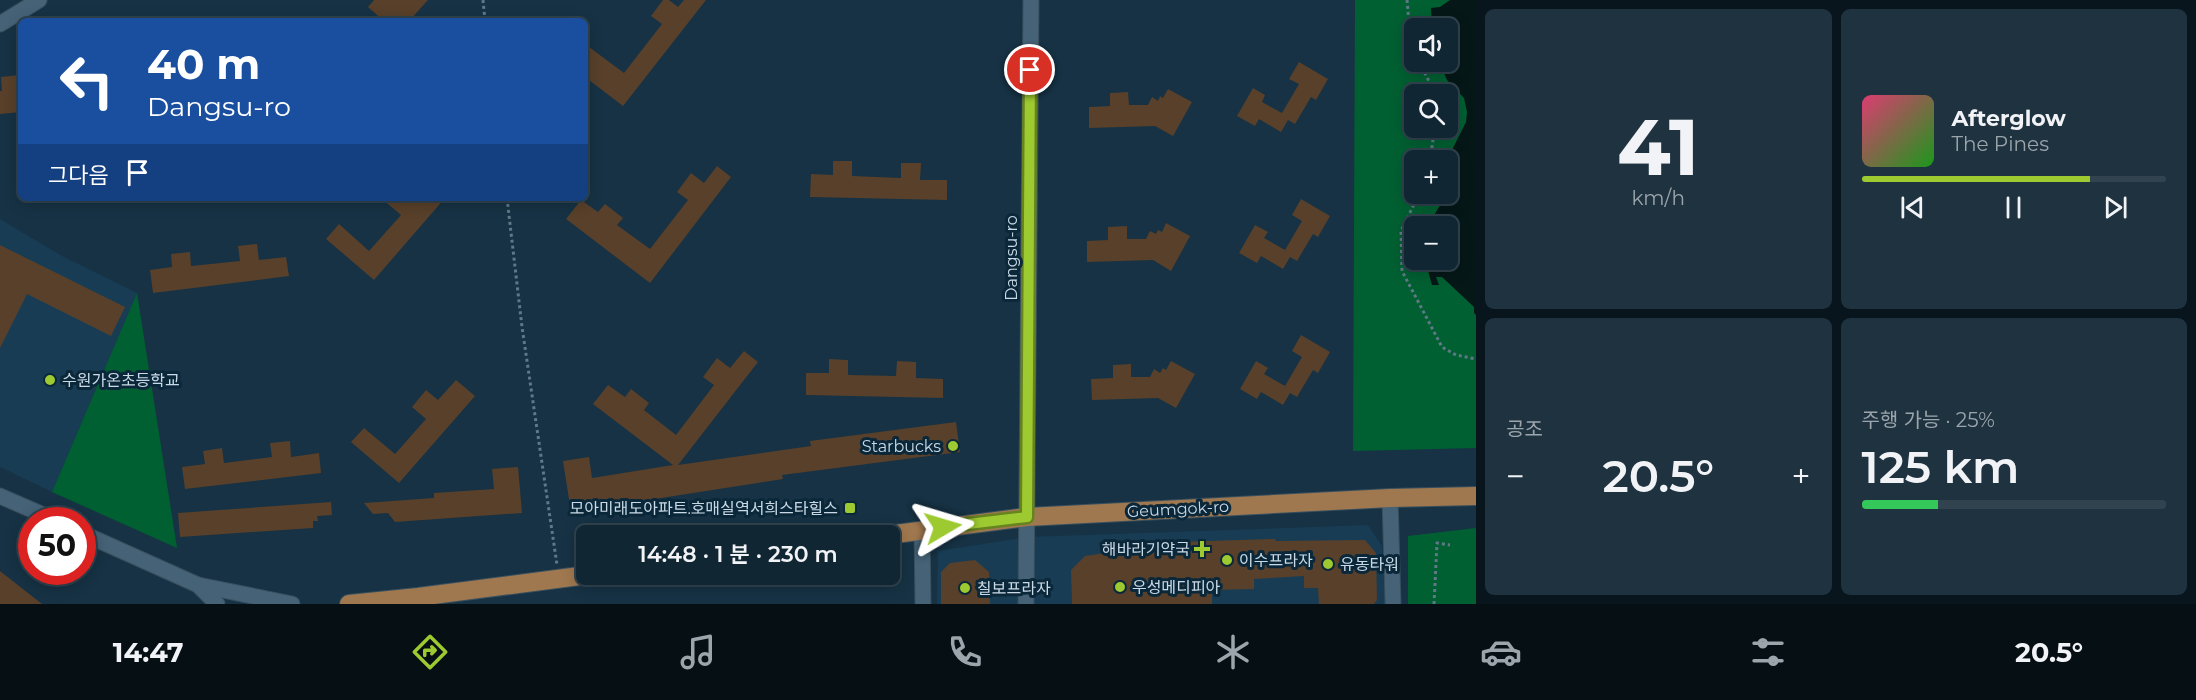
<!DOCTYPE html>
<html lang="ko">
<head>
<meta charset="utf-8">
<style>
  body { margin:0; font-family:Montserrat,"Noto Sans KR",sans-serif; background:#1e323f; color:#f1f3f6; height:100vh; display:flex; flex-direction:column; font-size:22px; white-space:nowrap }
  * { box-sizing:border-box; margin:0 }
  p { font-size:20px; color:#9ca5ac }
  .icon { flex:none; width:33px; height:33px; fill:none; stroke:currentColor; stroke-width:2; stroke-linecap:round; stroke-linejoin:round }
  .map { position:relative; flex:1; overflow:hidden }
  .details { display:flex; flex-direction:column; gap:9px; padding:9px; background:#09151c; width:720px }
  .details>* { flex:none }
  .hud { position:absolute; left:18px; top:18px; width:570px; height:183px; border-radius:9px; box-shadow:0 3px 15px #0003,0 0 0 2px #30434e; background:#1a4fa0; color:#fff; overflow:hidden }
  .fabs { position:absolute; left:1404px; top:18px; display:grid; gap:12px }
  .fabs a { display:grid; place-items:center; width:54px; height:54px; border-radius:9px; background:#102633; box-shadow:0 3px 15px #0003,0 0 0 2px #30434e; font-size:30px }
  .speed { position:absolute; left:18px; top:507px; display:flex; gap:12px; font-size:30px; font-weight:700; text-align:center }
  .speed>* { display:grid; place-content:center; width:78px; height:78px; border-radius:50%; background:#102633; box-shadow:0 3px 15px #0003,0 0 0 2px #30434e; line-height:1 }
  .speed .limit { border:9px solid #d22; background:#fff; color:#111 }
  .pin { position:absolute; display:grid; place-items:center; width:51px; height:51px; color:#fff; margin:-26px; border:3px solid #fff; border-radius:50%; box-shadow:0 2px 6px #0007 }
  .me { position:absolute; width:66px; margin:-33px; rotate:83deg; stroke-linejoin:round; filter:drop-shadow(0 0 4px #0008) }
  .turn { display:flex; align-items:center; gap:21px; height:126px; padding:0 30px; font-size:27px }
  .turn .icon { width:78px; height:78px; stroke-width:2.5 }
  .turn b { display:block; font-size:42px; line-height:51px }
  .then { display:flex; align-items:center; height:57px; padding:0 30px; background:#0003; gap:12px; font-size:22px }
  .big { font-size:45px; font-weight:600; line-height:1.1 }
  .details .card { flex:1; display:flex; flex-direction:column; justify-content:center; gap:9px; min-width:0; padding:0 21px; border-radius:9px; background:#1e323f }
  .details .dial { align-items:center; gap:0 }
  .dial b { font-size:78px; line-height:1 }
  .song { display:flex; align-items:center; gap:18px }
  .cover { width:72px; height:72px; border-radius:9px; background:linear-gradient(135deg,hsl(340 70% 55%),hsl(120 70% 35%)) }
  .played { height:6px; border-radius:3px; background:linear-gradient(90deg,#9dca30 75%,#30434e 75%) }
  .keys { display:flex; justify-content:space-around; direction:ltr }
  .heat { display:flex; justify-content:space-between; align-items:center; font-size:33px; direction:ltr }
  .charge { height:9px; border-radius:4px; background:linear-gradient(90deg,#34c759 25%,#30434e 0) }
  .details .tiles { flex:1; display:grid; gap:9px; grid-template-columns:repeat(2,1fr) }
  .trip { position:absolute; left:576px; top:525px; width:324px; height:60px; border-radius:9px; background:#102633; box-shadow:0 3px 15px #0003,0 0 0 2px #30434e; font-weight:600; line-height:60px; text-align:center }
  .dock { display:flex; height:96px; justify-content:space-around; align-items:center; background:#060f14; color:#9ca5ac }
  .dock .icon { width:42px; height:42px }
  .dock .active { color:#9dca30 }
  .dock b { font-size:27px; color:#f1f3f6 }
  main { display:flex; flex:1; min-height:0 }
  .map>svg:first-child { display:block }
</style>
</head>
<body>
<main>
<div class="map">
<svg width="1476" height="604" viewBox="0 0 1476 604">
  <rect width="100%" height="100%" fill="#163244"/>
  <g fill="#183c54">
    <path d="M0,219L62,256L137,293L52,492L0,467Z"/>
    <path d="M1368,525L1382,546L1385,604H937L938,551L1027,537Z"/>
  </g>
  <g fill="#006032" fill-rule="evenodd">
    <path d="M1355,0H1476V448L1353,451ZM1414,28H1448V62H1414ZM1414,94H1448V128H1414ZM1414,160H1448V194H1414ZM1414,226H1448V260H1414Z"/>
    <path d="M137,293L177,548L52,492Z"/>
    <path d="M1476,528V604H1408V536Z"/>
  </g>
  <path fill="#051717" d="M1450,0H1476V315L1474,313V307L1442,277H1436L1439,285H1432L1425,260H1448V226H1428L1448,191L1452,174V150L1466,122L1467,112L1464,98L1447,80L1439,62H1448V28H1432L1431,8L1440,7Z"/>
  <g fill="#58402a">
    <path d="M374,0H428L409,21H384L368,7Z"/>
    <path d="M663,0H669L678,7L684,0H706L623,106L585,77V44L624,73L662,24L651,16Z"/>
    <path d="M1299,62L1328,79L1316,100L1311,97L1295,124L1288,120L1281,132L1259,119L1255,126L1237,116L1253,88L1265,95L1262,102L1282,113L1299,84L1289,79Z"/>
    <path d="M20,75L21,112L0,114V91H2L1,77Z"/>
    <path d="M1168,89L1192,102L1173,136L1155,126L1089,128V107L1110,106V93L1128,92L1129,105H1148L1152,97L1158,101L1160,96L1163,98Z"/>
    <path d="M833,161H852V176L901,178V163H921L920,180H947V200L810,197L811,174L833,175Z"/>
    <path d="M717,166L731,177L650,283L566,219L581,200L598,212L605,204L623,218L617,225L650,249L688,200L677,192L691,173L704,183Z"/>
    <path d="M381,198H445L374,280L326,239L339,224L369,251L401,215Z"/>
    <path d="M1301,199L1330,216L1318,237L1313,234L1297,261L1290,257L1283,269L1261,256L1257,263L1239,253L1255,225L1268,232L1264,238L1285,250L1302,221L1292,215Z"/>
    <path d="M1166,223L1190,236L1171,271L1153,260L1087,262V241L1108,240V227L1127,226V239H1146L1150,231L1156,234L1158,230L1162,232Z"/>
    <path d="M257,244L259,260L286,257L289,276L153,293L150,270L172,267L171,254L190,252L191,266L240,261L238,246Z"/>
    <path d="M0,245L125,307L111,336L27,294L0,348Z"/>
    <path d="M1301,335L1330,352L1318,373L1313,370L1297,397L1290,393L1283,405L1261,392L1257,399L1240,389L1256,361L1268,368L1264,374L1285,386L1302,357L1292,351Z"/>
    <path d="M744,351L758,362L678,465L811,446L810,441L956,422L960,452L782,475L783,479L571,512L563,461L589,457L592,478L673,465L593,404L608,385L625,397L631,389L649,403L644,410L676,435L714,385L703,377L717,358L730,368Z"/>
    <path d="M829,359L848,360V375L896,376L897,361L916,362V378L943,379V398L806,395V373H829Z"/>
    <path d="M1171,361L1195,374L1176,408L1158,398L1092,400L1091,379L1113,378V365L1131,364V377H1150L1154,369L1160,373L1163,368L1166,370Z"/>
    <path d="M456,380L475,396L399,483L351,442L364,428L395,454L426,419L412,407L426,390L438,400Z"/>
    <path d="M290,441L291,457L319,453L321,473L185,489L182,467L205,464L203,451L222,448L224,463L272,457L270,443Z"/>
    <path d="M518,467L522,513L395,522L388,513L373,514L364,503L434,498V493L494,489L492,469Z"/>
    <path d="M331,502L332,515L317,516L318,521H313V528L180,537L178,513Z"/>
    <path d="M1275,539L1276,541L1365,540L1376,553L1377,600L1374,604H1319L1318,588H1304V576L1254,579V589L1212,590V604H1072L1071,570L1085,556L1176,542Z"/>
    <path d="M975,560L989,572L990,604H941V572L950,563Z"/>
    <path d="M0,571L42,604H0Z"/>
  </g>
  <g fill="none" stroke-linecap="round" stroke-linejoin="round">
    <g stroke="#384f5e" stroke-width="17">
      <g id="minor">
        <path d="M0,24L39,0"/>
        <path d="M0,496L55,520"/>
        <path d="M1390,498L1393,604"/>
        <path d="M922,530L923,604"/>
        <path d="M82,533L198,585L217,604"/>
        <path d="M198,585L292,604"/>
        <path d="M1026,604L1031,0"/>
      </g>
    </g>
    <g stroke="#384f5e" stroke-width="20">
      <g id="major">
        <path d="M880,536L1027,517L1390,498L1476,496"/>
        <path d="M349,604L418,597L595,574"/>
      </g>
    </g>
    <g stroke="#617888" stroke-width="3" stroke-dasharray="3 3" stroke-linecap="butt">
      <path d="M483,0L485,21"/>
      <path d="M1407,0L1410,34L1414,48"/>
      <path d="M1419,62L1432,87L1438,94"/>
      <path d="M1430,160L1433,140L1439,128"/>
      <path d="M1419,194L1401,231L1402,271L1442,347L1456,355L1476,359"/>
      <path d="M507,198L522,327L557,565"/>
      <path d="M1434,604L1437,543L1450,545"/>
    </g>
    <use href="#minor" stroke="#456277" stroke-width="15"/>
    <use href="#major" stroke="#a0784f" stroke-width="18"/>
  </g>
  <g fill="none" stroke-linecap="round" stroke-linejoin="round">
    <g stroke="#66831f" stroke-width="15">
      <path id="route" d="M943,527L1027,517L1030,70"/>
    </g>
    <use href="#route" stroke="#9dca30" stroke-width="10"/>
  </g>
  <g fill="#9dca30" stroke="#0b283a" stroke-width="2">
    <circle cx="50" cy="380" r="6"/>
    <circle cx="953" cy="446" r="6"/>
    <rect x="844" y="502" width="12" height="12" rx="3"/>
    <path d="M1199 540h6v6h6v6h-6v6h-6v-6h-6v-6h6z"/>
    <circle cx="1227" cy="560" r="6"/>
    <circle cx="1328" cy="564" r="6"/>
    <circle cx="1120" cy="587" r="6"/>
    <circle cx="965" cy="588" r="6"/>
  </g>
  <g text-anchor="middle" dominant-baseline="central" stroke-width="6" stroke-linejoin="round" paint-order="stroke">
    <g font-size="16" fill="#c9d9e5" stroke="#0b283a">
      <text transform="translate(1011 258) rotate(-90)">Dangsu-ro</text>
      <text transform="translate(1178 509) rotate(-3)">Geumgok-ro</text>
    </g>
    <g font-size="16" fill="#c9d9e5" stroke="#0b283a" text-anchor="start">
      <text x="62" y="380">수원가온초등학교</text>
      <text x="941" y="446" text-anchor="end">Starbucks</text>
      <text x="838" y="508" text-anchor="end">모아미래도아파트.호매실역서희스타힐스</text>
      <text x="1190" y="549" text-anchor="end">해바라기약국</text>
      <text x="1239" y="560">이수프라자</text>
      <text x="1340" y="564">유동타워</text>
      <text x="1132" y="587">우성메디피아</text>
      <text x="977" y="588">칠보프라자</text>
    </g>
  </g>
</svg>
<div class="fabs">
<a><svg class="icon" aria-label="sound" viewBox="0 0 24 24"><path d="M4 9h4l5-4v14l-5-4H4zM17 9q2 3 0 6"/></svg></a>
<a><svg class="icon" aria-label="search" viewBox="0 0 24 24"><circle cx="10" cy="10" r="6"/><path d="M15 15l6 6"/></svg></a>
<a>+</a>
<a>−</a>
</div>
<div class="speed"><div class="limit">50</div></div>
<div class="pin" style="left:1030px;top:70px;background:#d93025"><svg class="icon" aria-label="arrive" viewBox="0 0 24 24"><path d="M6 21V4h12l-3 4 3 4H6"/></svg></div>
<svg class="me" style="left:943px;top:527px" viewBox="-20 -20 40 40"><path d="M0-17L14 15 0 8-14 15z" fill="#9dca30" stroke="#fff" stroke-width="4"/></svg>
<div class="trip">14:48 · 1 분 · 230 m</div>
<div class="hud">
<div class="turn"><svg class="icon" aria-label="left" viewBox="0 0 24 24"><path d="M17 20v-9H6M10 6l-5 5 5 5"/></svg><div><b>40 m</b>Dangsu-ro</div></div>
<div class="then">그다음<svg class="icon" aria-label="arrive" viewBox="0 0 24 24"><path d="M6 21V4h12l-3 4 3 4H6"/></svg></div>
</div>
</div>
<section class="details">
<div class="tiles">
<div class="card dial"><b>41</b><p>km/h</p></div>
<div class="card">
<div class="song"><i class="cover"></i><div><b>Afterglow</b><p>The Pines</p></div></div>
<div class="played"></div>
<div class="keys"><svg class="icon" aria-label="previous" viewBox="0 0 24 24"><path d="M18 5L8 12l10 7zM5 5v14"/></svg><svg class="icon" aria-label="pause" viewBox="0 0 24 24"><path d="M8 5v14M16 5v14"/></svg><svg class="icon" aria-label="next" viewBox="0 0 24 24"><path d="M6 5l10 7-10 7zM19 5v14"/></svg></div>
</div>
<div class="card"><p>공조</p>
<div class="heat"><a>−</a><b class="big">20.5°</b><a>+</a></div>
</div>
<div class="card"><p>주행 가능 · 25%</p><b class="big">125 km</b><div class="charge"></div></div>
</div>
</section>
</main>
<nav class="dock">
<b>14:47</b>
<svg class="icon active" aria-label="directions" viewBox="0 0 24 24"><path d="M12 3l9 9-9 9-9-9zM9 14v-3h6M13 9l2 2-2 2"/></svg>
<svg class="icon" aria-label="music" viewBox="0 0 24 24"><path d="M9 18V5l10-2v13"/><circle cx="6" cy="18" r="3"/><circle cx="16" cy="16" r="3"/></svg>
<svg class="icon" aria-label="phone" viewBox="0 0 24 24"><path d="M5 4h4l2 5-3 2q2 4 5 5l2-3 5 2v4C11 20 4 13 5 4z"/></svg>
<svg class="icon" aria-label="climate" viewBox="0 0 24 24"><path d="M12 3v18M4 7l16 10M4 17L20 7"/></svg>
<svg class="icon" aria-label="car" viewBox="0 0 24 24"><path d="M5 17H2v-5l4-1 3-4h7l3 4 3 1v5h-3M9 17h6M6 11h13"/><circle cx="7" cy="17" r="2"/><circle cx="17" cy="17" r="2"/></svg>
<svg class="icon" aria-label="filters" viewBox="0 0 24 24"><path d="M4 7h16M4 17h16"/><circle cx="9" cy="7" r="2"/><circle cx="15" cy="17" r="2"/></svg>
<b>20.5°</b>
</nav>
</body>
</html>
